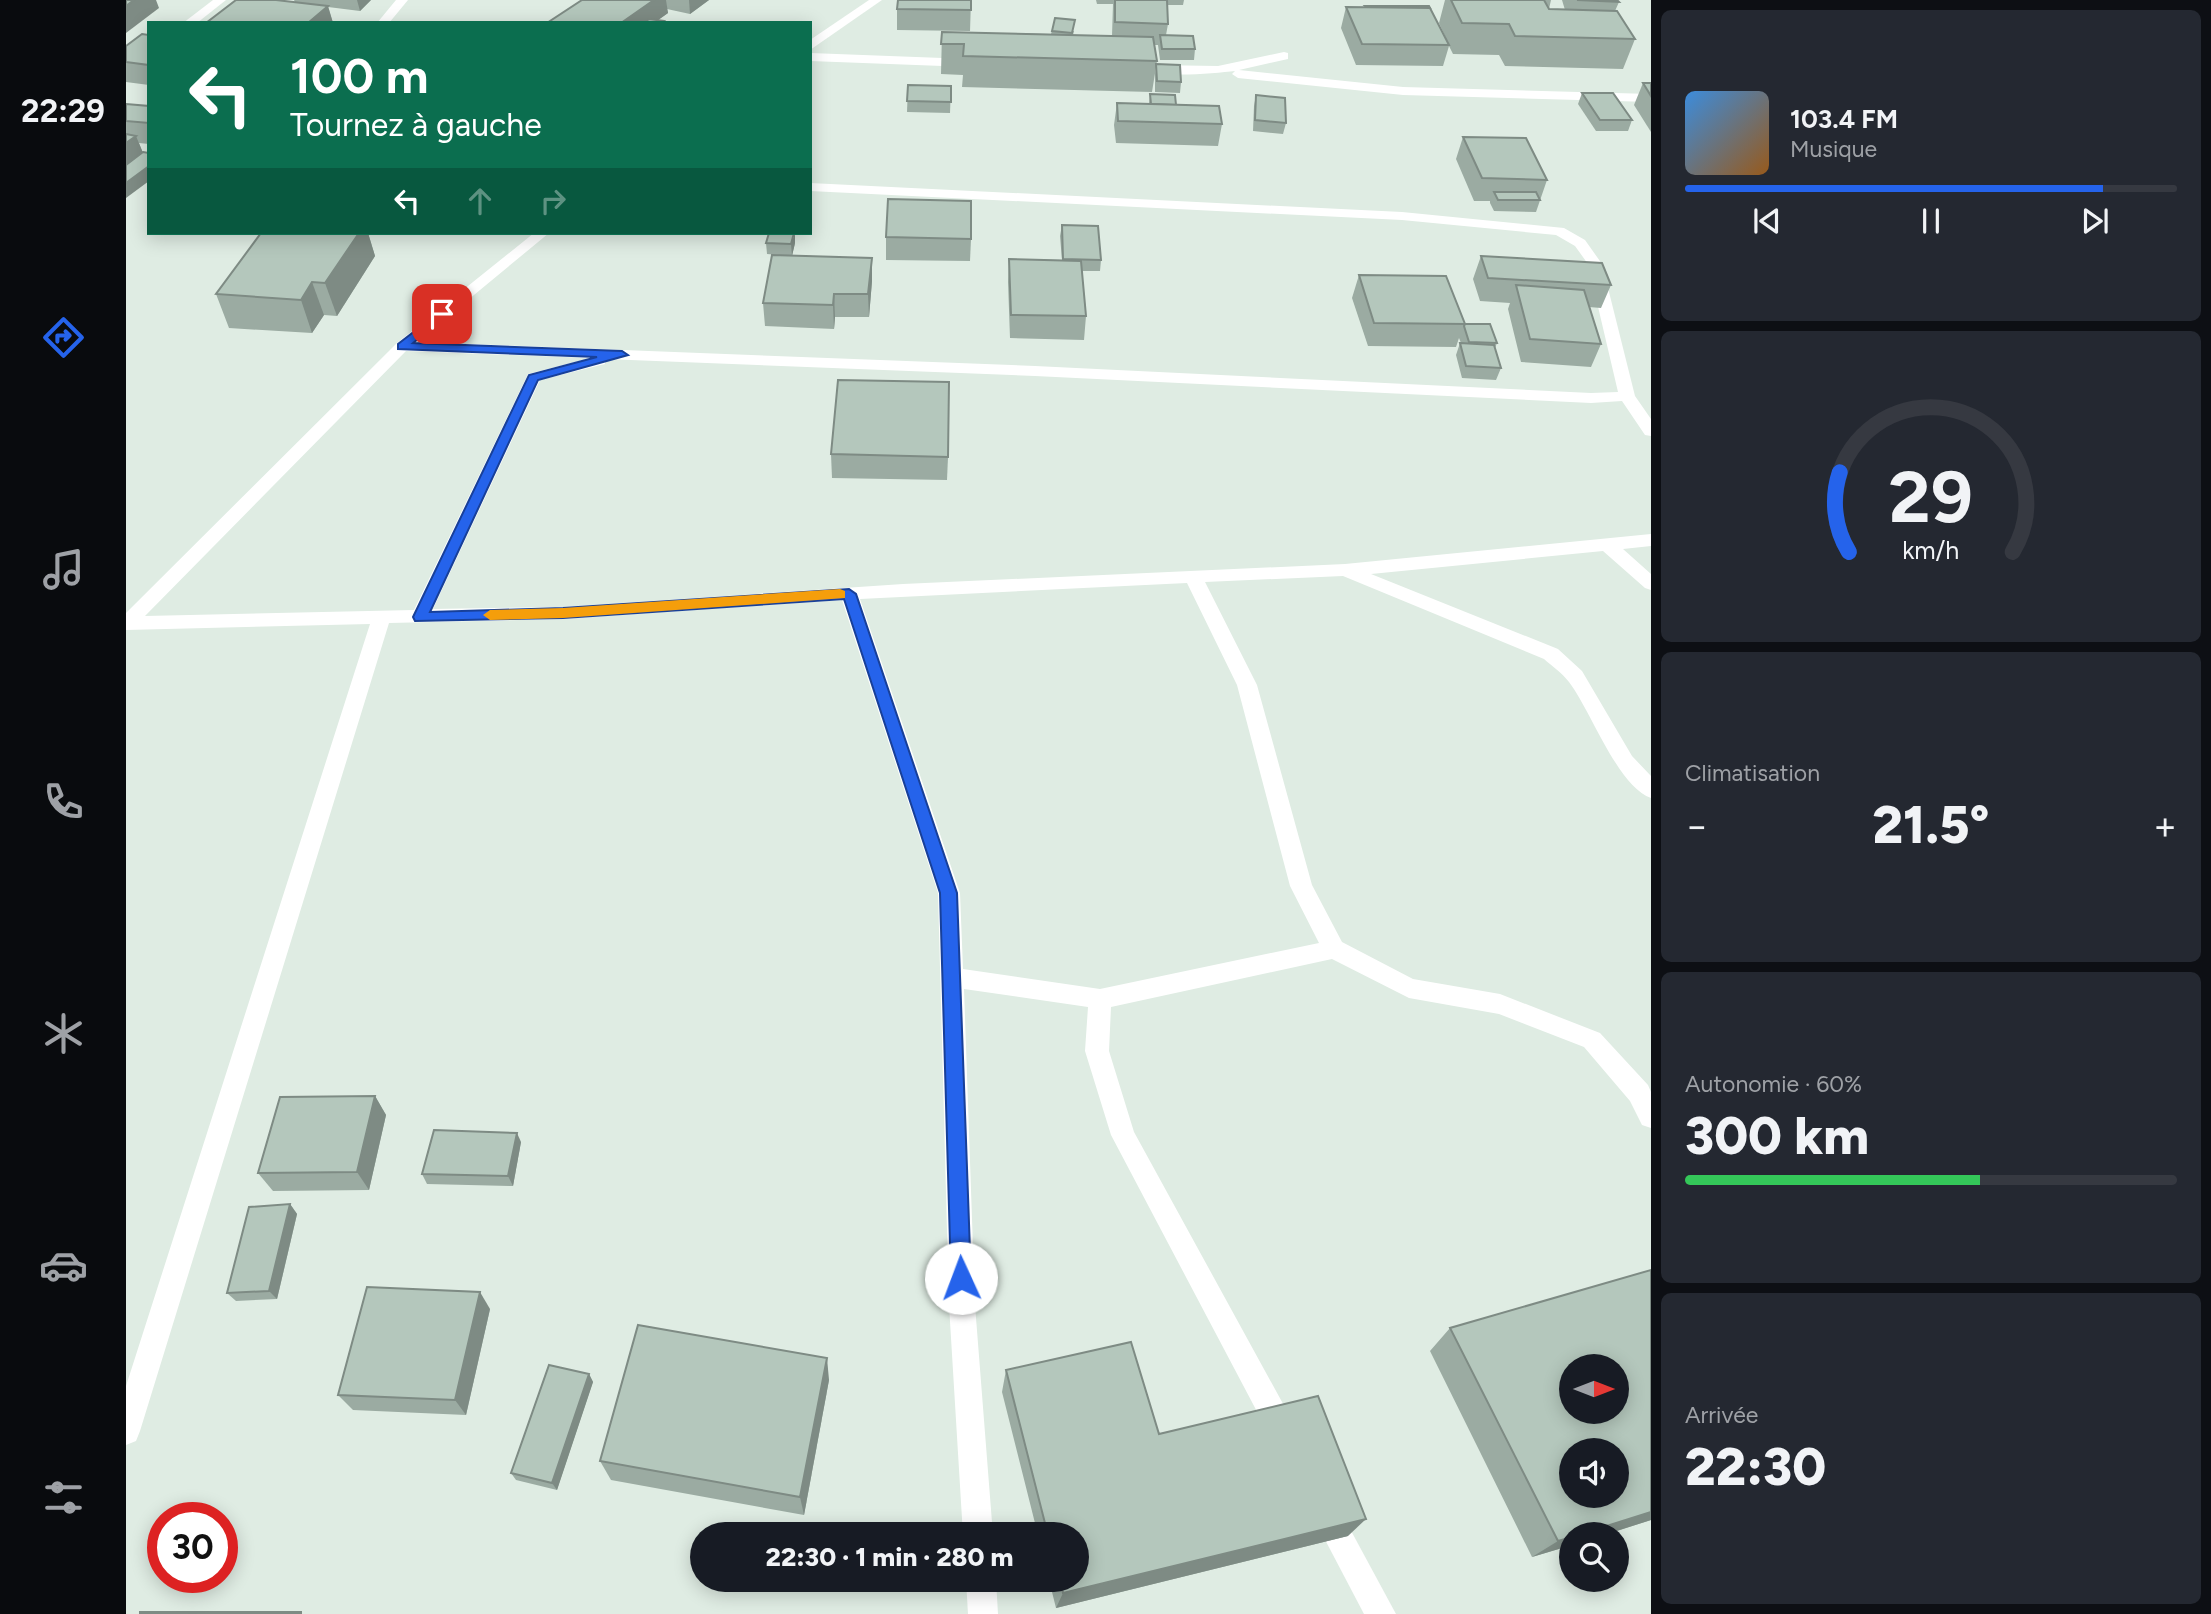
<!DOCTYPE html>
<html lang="fr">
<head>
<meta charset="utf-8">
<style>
  body { margin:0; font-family:Figtree,sans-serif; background:#242831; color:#f1f3f6; height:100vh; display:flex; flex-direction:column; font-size:26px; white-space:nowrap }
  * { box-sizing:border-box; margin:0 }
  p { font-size:23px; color:#9ea1a6 }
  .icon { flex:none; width:38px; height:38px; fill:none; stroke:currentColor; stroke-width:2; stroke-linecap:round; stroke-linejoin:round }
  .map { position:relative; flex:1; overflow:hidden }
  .details { display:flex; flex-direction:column; gap:10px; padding:10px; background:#0d0f14; width:560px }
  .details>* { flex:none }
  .banner { position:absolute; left:21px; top:21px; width:665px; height:214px; border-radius:0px; box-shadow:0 4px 18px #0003; background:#0b6e4f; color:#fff; overflow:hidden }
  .needle { width:46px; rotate:90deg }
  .controls { position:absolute; left:1433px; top:1354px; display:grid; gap:14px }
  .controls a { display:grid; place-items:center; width:70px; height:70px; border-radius:50%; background:#171b24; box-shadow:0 4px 18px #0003; font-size:35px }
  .speed { position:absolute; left:21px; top:1502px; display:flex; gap:14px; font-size:35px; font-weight:700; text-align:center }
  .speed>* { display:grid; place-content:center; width:91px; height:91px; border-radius:50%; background:#171b24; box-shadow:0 4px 18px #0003; line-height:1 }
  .speed .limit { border:10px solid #d22; background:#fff; color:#111 }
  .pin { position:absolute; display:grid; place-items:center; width:60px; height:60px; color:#fff; margin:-30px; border-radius:14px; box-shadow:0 4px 10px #0006 }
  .me { position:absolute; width:77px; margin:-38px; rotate:358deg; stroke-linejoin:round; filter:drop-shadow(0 0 5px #0008) }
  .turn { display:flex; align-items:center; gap:24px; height:147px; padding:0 28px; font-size:32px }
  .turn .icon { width:91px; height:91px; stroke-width:2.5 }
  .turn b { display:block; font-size:49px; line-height:60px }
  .lanes { display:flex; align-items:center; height:66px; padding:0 28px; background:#0003; justify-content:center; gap:35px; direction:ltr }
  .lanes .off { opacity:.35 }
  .big { font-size:52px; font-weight:800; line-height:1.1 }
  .details .card { flex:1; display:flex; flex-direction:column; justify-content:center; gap:10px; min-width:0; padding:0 24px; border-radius:10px; background:#242831 }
  .details .dial { align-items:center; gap:0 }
  .dial svg { height:182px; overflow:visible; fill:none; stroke:#363941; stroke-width:7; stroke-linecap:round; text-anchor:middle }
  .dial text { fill:#f1f3f6; stroke:none }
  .song { display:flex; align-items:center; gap:21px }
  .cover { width:84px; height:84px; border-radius:10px; background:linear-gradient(135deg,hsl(210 70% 55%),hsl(30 70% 35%)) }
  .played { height:7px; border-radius:4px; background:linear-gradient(90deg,#2563eb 85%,#363941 85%) }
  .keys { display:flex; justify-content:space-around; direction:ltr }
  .heat { display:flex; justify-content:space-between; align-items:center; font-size:38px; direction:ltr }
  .charge { height:10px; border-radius:5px; background:linear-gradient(90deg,#34c759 60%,#363941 0) }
  .trip { position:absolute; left:564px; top:1522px; width:399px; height:70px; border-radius:35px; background:#171b24; box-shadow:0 4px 18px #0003; font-weight:800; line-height:70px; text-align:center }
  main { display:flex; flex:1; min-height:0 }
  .tab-bar { display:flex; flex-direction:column; width:126px; justify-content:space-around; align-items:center; background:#090b0e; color:#9ea1a6 }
  .tab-bar .icon { width:49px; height:49px }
  .tab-bar .selected { color:#2563eb }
  .tab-bar b { font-size:32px; color:#f1f3f6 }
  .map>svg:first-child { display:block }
</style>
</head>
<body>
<main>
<nav class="tab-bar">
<b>22:29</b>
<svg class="icon selected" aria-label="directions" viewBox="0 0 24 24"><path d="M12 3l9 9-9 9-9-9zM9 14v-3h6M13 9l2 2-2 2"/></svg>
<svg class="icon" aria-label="music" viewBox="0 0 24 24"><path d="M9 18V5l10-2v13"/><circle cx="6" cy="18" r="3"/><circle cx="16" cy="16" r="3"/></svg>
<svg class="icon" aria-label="phone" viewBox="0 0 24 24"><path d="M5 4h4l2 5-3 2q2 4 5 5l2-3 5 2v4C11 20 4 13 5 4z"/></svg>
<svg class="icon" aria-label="climate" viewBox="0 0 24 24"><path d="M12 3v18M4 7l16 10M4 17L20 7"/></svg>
<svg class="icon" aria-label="car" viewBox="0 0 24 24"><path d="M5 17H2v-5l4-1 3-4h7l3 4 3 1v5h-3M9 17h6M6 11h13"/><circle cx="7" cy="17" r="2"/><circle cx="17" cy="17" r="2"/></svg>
<svg class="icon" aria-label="filters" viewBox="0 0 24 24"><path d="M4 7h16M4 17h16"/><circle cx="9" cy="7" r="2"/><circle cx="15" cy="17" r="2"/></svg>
</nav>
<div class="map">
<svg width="1525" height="1614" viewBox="0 0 1525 1614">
  <rect width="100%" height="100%" fill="#dfece3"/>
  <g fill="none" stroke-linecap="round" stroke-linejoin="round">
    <g fill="#fff" fill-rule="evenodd">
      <path d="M87,0H100L71,23H57Z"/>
      <path d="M270,0H282L263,23H251Z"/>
      <path d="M743,0H756L684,50V40Z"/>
      <path d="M1158,52L1162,53V59L1113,70L1277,87L1525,94V102L1277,95L1112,78L1106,74L1109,71C1090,73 1034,79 1020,69L1026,65L1092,66Z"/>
      <path d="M684,53L843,59L849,63L843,67L684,61Z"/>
      <path d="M684,183L1276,212L1438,228L1459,240L1476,264L1509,396L1525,419V436L1519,435L1496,401L1465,403L909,376L479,359V364L414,380L307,609L437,607L777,584L1219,564L1525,534V546L1497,549L1525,574V590L1519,588L1477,551L1245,574L1432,649L1456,671L1506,756L1525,776V798C1492,787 1464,709 1443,682C1436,673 1426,666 1418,659L1217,576L1079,582L1131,685L1186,885L1216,942L1287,979L1374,994L1474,1033L1522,1085L1525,1092V1128L1516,1125L1504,1101L1458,1047L1373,1014L1283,998L1206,959L985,1007L983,1051L1008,1132L1167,1422L1171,1432L1167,1442L1157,1446L1147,1442L985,1135L959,1051L962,1007L838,989L849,1305L867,1535H837L823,1305L812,893L716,600L437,619L263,623L14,1431L10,1441L0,1445V1386L244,624L0,630V613L271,343L408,233H423L291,342L909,366L1465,393L1492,392L1462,264L1449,246L1430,235L1276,220L684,191ZM280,351L465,358L402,374L288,610L19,616ZM1061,583L1111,685L1164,886L1193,943L974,989L837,969L834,893L734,599Z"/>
      <path d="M1200,1498L1210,1503L1270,1614H1238L1185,1513L1190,1503Z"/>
      <path d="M840,1580H870L872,1614H842Z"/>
    </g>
  </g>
  <g fill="#9baba2">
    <path d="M168,0H245L234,11L202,7L207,23L169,2Z"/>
    <path d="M456,0H583L564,14L541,9L542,13L532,20L538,21V23H421Z"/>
    <path d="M845,0L844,31L771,30V9Z"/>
    <path d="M970,0H1058L1057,5H1041L1042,24L1040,35L1069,49L1068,60H1034L1032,45H1028L1031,61L1026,92L836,87L837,75L815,74L816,32L925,34L926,31H948L947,35L986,36L987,4H971Z"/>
    <path d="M1319,0H1425L1423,9L1439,10L1436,0H1491L1493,2L1489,11L1509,39L1497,69L1379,66L1373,55L1327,54L1323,46L1317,66L1230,65L1215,28L1220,7L1320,38L1313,23Z"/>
    <path d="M23,35V85L0,82V46Z"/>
    <path d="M1030,64L1055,82L1054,93L1029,92V75Z"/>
    <path d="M1517,83H1525V132L1508,105Z"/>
    <path d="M782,85L825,86L824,113L781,112Z"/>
    <path d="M1456,93L1506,120L1502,131H1470L1452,104Z"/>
    <path d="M1024,94L1096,124L1092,146L990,143L988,125L991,103L1023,104Z"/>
    <path d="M1130,95L1160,123L1157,134L1127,131L1128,106Z"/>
    <path d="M0,104L23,106V144L13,143L17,153L0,198Z"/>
    <path d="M1337,137L1421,180L1410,212L1368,211L1364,203V201H1348L1330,159Z"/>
    <path d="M936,225L975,260L974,271H956L960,316L958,340L884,338L882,282L883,259L936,260L934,236Z"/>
    <path d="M135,233H242L249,256L211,316L198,315L186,333L103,328L90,294Z"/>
    <path d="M760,237L845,239L844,261L760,260Z"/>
    <path d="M640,243H669L666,256L641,254Z"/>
    <path d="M1355,256L1485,285L1475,308L1463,307L1475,344L1465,367L1395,362L1382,309L1384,303L1354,301L1347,279Z"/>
    <path d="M1233,275L1338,324L1371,343L1369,348L1375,368L1370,380L1336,378L1330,355L1334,343H1335L1333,338L1330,347L1242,346L1226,298Z"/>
    <path d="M746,281L743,317H709L708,329L639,326L637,303Z"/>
    <path d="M705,454L822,457L821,480L706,478Z"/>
    <path d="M249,1096L260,1115L243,1190L147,1191L132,1173Z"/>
    <path d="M395,1142L387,1186L301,1184L296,1174Z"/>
    <path d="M164,1204L171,1214L151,1299L110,1301L101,1293Z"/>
    <path d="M1525,1270V1520L1478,1535H1446V1545L1406,1557L1304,1351L1324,1328Z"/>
    <path d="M364,1309L340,1415L227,1410L212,1395Z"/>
    <path d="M880,1370L1033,1434L1222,1536L930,1608L923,1580H950V1535H912L876,1392Z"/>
    <path d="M463,1374L467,1382L431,1490L390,1480L385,1473Z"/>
    <path d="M703,1380L678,1515L485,1480L474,1461Z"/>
  </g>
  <g fill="#7e8b84">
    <path d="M8,0H30L33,8L0,33V6Z"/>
    <path d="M231,0H245L234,11Z"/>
    <path d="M528,0H540L542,13L528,23H495Z"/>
    <path d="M563,0H583L564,14Z"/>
    <path d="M202,6L207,23H182Z"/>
    <path d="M10,136L19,158L0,173V143Z"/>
    <path d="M23,166V181L0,198V183Z"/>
    <path d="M233,233H242L249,256L211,316L199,283Z"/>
    <path d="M669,233V243L666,256L665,244Z"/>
    <path d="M746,258V281L743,317L742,294Z"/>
    <path d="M186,282L198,315L186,333L175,300Z"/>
    <path d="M708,294L709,317L708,329L707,305Z"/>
    <path d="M249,1096L260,1115L243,1190L231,1172Z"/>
    <path d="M391,1133L395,1142L387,1186L382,1176Z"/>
    <path d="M164,1204L171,1214L151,1299L143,1291Z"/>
    <path d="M354,1292L364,1309L340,1415L329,1400Z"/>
    <path d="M701,1358L703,1380L678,1515L674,1497Z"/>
    <path d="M463,1374L467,1382L431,1490L426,1483Z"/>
    <path d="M1525,1512V1520L1478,1535H1452Z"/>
    <path d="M1240,1519L1222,1536L930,1608L937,1593Z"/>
    <path d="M1446,1537V1545L1406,1557L1432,1541Z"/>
  </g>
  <g fill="#b4c7bc" stroke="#7e8b84" stroke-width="2" fill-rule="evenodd">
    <path d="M0,0H8L0,6Z"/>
    <path d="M110,0H150L202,6L182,23H80Z"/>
    <path d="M456,0H528L495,23H421Z"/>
    <path d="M772,0H845V10L771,9Z"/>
    <path d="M989,0H1041L1042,24L989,22Z"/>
    <path d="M1325,0H1418L1423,9L1491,11L1509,39L1389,36L1383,24L1336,23Z"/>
    <path d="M1451,0H1491L1493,2Z"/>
    <path d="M1239,6H1303L1304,8L1240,7Z"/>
    <path d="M1220,7L1304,8L1323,45L1236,44Z"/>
    <path d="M929,18L949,20L946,33L926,31Z"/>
    <path d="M523,19L538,21L536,23H518Z"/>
    <path d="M816,32L1027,37L1031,61L837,56L838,44H815Z"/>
    <path d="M16,34L23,35V65L0,62V46Z"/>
    <path d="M1034,35L1067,36L1069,49H1036Z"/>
    <path d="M1030,64L1054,65L1055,82L1031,81Z"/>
    <path d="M1517,83H1525V96Z"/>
    <path d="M782,85L825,86V102L781,101Z"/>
    <path d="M1456,93H1487L1506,120H1474Z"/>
    <path d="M1024,94L1049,95L1050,105L1025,104Z"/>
    <path d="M1130,95L1159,98L1160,123L1129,120Z"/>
    <path d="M991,103L1093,106L1096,124L992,121Z"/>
    <path d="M0,104L23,106V123L0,121Z"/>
    <path d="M0,134L10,136L0,143Z"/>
    <path d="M1337,137L1400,138L1421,180L1356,178Z"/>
    <path d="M17,152L23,153V166L0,183V165Z"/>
    <path d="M1368,192H1410L1414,200H1372Z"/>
    <path d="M762,199L845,201V239L760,237Z"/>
    <path d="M936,225L972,226L975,260L937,259Z"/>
    <path d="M135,233H233L199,283L186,282L175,300L90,294Z"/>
    <path d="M643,233H668L665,244L640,243Z"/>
    <path d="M646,255L746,258L742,294H708L707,305L637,303Z"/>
    <path d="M1355,256L1476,263L1485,285L1362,278Z"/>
    <path d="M883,259L955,261L960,316L885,315Z"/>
    <path d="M1233,275L1320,276L1339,324L1248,323Z"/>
    <path d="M1390,285L1458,290L1475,344L1404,339Z"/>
    <path d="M1337,324H1364L1371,343L1343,342L1338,326L1339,324Z"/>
    <path d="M1334,343L1368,345L1375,368L1340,366Z"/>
    <path d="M712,380L823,382L822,457L705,454Z"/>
    <path d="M249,1096L231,1172L132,1173L154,1097Z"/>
    <path d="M308,1130L391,1133L382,1176L296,1174Z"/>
    <path d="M164,1204L143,1291L101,1293L123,1207Z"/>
    <path d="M1525,1270V1512L1452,1535H1446V1537L1432,1541L1324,1328ZM1446,1367H1491V1412H1446ZM1446,1451H1491V1496H1446Z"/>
    <path d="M241,1287L354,1292L329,1400L212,1395Z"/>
    <path d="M512,1325L701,1358L674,1497L474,1461Z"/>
    <path d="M1005,1342L1033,1434L1192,1396L1240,1519L937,1593L934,1580H950V1535H922L880,1370Z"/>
    <path d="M423,1365L463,1374L426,1483L385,1473Z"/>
    <rect x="14" y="1612" width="161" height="2"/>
  </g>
  <path fill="#2563eb" stroke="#184099" stroke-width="2" d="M316,310L320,311V316L287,343L496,351L502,355L412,380L304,612L437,608L723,589L730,594L831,893L845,1278L842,1285L835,1288L828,1285L825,1278L814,893L718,599L437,618L289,621L287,617L403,375L471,357L272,349V344Z"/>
  <path fill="#f59e0b" d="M714,589L719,591V598L437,618L364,620L357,615L364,610L437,608Z"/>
</svg>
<div class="controls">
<a><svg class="needle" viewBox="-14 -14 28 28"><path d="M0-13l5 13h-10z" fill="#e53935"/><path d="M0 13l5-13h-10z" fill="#9ea1a6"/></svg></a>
<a><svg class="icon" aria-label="sound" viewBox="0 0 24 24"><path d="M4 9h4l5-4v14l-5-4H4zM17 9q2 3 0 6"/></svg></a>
<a><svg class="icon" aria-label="search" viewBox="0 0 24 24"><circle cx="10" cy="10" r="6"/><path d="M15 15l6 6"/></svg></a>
</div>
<div class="speed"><div class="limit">30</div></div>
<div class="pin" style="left:316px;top:314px;background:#d93025"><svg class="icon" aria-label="arrive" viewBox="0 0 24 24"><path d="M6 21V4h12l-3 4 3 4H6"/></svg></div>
<svg class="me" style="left:835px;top:1278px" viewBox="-20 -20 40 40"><circle r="19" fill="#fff"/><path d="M0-13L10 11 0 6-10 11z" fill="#2563eb"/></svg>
<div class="trip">22:30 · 1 min · 280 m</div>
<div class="banner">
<div class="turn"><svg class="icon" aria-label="left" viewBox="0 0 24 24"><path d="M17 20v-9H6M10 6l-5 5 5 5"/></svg><div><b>100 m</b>Tournez à gauche</div></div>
<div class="lanes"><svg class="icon" aria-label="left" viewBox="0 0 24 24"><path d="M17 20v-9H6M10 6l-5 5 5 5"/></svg><svg class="icon off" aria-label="ahead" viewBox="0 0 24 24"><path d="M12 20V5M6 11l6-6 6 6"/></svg><svg class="icon off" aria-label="right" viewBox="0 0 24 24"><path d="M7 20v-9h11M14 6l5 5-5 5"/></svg></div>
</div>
</div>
<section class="details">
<div class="card">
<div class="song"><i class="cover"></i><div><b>103.4 FM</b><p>Musique</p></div></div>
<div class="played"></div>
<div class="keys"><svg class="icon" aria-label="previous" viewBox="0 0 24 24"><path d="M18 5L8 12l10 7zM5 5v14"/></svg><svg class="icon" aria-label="pause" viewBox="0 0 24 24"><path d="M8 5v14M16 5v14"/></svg><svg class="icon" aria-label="next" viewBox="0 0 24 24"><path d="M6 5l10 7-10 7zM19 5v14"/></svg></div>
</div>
<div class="card dial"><svg viewBox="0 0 100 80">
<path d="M14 69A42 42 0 1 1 86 69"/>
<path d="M14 69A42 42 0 0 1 10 34" stroke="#2563eb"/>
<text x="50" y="56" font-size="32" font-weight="700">29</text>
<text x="50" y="72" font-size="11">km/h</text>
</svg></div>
<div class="card"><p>Climatisation</p>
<div class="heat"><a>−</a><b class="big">21.5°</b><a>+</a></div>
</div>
<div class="card"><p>Autonomie · 60%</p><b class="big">300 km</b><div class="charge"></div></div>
<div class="card"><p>Arrivée</p><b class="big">22:30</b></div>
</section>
</main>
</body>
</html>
